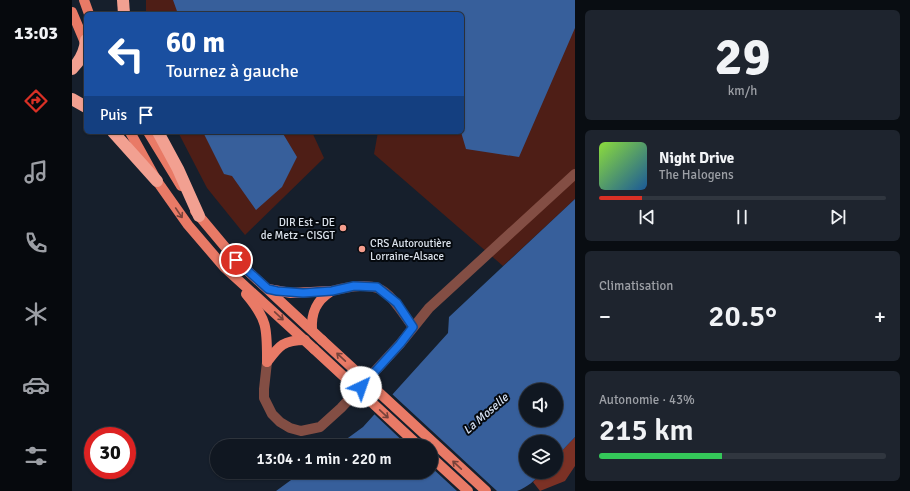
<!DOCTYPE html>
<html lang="fr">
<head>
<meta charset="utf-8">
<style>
  body { margin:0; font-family:Signika,sans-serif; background:#1e242e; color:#f1f3f6; height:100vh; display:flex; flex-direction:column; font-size:15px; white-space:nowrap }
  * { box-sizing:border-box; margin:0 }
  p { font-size:13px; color:#9c9fa5 }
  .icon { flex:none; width:22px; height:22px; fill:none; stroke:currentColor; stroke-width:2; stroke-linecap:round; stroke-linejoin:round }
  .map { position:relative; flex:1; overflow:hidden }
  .sheet { display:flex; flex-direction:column; gap:10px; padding:10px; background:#090d12; width:335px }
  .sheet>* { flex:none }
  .hud { position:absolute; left:12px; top:12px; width:380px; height:122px; border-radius:6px; box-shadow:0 1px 3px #0004,0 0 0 1px #30363f; background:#1a4fa0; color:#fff; overflow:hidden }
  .fabs { position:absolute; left:447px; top:383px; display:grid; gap:8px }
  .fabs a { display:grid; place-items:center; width:44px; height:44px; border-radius:50%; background:#101721; box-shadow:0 1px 3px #0004,0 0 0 1px #30363f; font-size:20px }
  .speed { position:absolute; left:12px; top:427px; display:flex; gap:8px; font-size:20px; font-weight:700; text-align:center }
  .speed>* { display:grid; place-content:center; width:52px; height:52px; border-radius:50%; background:#101721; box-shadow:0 1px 3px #0004,0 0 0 1px #30363f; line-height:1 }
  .speed .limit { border:6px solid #d22; background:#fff; color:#111 }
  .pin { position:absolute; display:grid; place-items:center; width:34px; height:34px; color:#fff; margin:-17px; border:2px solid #fff; border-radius:50%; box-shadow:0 1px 4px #0007 }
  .me { position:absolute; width:44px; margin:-22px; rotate:42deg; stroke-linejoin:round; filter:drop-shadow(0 0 3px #0008) }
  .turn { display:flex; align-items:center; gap:14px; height:84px; padding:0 16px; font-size:18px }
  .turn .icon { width:52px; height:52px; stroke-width:2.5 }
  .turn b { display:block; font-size:28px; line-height:34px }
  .then { display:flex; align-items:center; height:38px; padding:0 16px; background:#0003; gap:8px; font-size:15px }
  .big { font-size:30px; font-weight:600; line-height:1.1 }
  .sheet .card { flex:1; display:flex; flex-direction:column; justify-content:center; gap:6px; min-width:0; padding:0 14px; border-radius:6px; background:#1e242e }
  .sheet .dial { align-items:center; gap:0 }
  .dial b { font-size:52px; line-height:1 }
  .song { display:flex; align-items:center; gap:12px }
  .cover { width:48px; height:48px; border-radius:6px; background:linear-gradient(135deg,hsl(90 70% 55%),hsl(210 70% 35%)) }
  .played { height:4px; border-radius:2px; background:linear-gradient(90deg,#d93025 15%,#30363f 15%) }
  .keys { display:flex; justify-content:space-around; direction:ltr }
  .heat { display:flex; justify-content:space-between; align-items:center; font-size:22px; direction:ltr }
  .charge { height:6px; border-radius:3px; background:linear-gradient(90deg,#34c759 43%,#30363f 0) }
  .trip { position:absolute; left:138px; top:439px; width:228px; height:40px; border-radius:20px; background:#101721; box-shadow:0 1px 3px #0004,0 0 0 1px #30363f; font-weight:600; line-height:40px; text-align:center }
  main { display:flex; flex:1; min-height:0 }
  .tabs { display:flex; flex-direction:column; width:72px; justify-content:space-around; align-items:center; background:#06090d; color:#9c9fa5 }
  .tabs .icon { width:28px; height:28px }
  .tabs .active { color:#d93025 }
  .tabs b { font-size:18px; color:#f1f3f6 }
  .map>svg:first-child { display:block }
</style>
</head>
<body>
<main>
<nav class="tabs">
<b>13:03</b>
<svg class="icon active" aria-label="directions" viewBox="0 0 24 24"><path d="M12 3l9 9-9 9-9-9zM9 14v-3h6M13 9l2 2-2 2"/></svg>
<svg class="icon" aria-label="music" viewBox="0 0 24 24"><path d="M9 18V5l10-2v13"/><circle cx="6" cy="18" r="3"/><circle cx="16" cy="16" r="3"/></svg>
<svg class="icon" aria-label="phone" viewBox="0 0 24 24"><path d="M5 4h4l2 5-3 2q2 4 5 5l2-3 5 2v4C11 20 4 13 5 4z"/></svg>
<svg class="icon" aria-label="climate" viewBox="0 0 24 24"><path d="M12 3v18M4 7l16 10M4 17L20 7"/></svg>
<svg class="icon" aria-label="car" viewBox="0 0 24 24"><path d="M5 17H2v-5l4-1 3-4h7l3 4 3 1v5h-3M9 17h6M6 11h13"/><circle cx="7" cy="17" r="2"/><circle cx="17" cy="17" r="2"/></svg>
<svg class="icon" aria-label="filters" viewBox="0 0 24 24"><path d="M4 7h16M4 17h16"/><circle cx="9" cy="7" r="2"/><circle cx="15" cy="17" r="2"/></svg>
</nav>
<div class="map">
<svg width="503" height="491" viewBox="0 0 503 491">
  <rect width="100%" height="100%" fill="#161f2c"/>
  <g fill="#4e1e16">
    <path d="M74,0H503V199L431,266L302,154L306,132H390V14H74Z"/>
    <path d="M106,132H240L252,158L173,235L135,188Z"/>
  </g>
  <path fill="#7b3125" d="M503,437V466L493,481L468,491L461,482L470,472H484V457Z"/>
  <g fill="#375f9b" fill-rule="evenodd">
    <path d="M101,0H503V28L447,157L394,149L389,132L390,14H106Z"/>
    <path d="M131,132H210L225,157L210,187L184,210L160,176L152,174Z"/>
    <path d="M503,199V437L484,457V442H454V472H470C462,481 456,487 445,491H204L230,472H359V446H265L291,427L376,333L377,317ZM454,390H484V420H454Z"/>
  </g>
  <path fill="#161f2c" d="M319,393L425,491H385L359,467V446H336L301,413Z"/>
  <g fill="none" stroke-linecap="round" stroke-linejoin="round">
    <g stroke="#834e44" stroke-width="10">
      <path d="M259,291C311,279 312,287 341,327"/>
      <path d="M195,362L192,389V398L200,414L208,422L218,428L229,431L248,427L269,408L328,344L357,308L503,174"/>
    </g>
    <g stroke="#e97a66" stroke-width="10">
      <path d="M12,0L17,14"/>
      <path d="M0,12L14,45"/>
      <path d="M58,132L85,181L116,225L152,267L242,349"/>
      <path d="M76,132L109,186"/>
      <path d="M123,211L164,260L250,340"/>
      <path d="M196,289L219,293L259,291"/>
      <path d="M174,294C196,320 195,329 195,362"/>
      <path d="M240,330C239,313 244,301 258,292"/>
      <path d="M195,362C207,346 211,340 233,340"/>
      <path d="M359,457L396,491"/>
    </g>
    <g stroke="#f2a091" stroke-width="12">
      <path d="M51,0L52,14"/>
      <path d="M0,69C8,61 13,51 14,40"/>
      <path d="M0,99L14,107"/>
      <path d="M41,132L85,181"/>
      <path d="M86,132L106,169L127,216"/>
    </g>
    <g stroke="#e97a66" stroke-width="10">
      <path d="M250,340L414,491"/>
      <path d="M242,349L347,446"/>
    </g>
  </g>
  <defs><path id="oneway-shaft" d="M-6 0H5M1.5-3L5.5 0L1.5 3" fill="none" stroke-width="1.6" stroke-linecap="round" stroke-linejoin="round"/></defs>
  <g stroke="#77423a">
    <use href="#oneway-shaft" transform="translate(107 213) rotate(56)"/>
    <use href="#oneway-shaft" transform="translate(207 316) rotate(43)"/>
    <use href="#oneway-shaft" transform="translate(269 357) rotate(-137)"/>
    <use href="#oneway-shaft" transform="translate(312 414) rotate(43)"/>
    <use href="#oneway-shaft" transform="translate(385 465) rotate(-137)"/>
  </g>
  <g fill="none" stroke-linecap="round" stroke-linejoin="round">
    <g stroke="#114b97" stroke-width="10">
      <path id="route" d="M164,260L196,289L205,291L231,293L260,291L282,286L305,287L325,303L341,327L328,344L289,387"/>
    </g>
    <use href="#route" stroke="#1a73e8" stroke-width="7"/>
  </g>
  <g fill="#f49d8d" stroke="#05090e" stroke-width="1.5">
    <circle cx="271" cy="228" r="4"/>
    <circle cx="290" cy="249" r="4"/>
  </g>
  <g text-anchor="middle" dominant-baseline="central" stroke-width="4" stroke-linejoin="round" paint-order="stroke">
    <g font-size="11" fill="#dbe2eb" stroke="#05090e" text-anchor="end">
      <text x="263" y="222">DIR Est - DE<tspan x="263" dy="13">de Metz - CISGT</tspan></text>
      <text x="298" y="243" text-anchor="start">CRS Autoroutière<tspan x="298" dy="13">Lorraine-Alsace</tspan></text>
    </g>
    <g font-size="12" font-style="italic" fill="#d6e1f3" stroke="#05090e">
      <text transform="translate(414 414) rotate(-41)">La Moselle</text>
    </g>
  </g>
</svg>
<div class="fabs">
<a><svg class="icon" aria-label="sound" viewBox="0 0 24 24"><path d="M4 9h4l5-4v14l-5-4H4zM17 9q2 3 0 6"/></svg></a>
<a><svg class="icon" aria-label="layers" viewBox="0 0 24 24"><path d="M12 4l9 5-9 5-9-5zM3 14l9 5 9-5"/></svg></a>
</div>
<div class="speed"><div class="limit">30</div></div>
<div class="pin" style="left:164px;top:260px;background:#d93025"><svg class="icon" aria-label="arrive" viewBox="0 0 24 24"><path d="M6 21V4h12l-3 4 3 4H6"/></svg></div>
<svg class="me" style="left:289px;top:387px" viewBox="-20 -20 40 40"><circle r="19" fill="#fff"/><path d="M0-13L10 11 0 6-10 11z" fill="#1a73e8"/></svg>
<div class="trip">13:04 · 1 min · 220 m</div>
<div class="hud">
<div class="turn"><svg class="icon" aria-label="left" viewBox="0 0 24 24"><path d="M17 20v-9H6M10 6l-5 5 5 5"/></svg><div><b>60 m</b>Tournez à gauche</div></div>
<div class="then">Puis<svg class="icon" aria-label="arrive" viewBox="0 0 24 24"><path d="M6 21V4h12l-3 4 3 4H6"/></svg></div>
</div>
</div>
<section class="sheet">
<div class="card dial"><b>29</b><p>km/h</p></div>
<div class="card">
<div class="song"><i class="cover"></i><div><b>Night Drive</b><p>The Halogens</p></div></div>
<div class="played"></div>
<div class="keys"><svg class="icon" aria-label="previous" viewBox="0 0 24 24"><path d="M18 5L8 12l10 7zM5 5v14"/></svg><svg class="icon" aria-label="pause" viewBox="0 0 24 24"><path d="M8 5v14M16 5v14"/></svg><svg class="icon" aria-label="next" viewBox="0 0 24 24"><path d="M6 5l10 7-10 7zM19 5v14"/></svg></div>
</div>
<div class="card"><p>Climatisation</p>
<div class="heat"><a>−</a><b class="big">20.5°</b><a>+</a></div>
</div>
<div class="card"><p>Autonomie · 43%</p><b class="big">215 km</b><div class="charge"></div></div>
</section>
</main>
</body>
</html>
